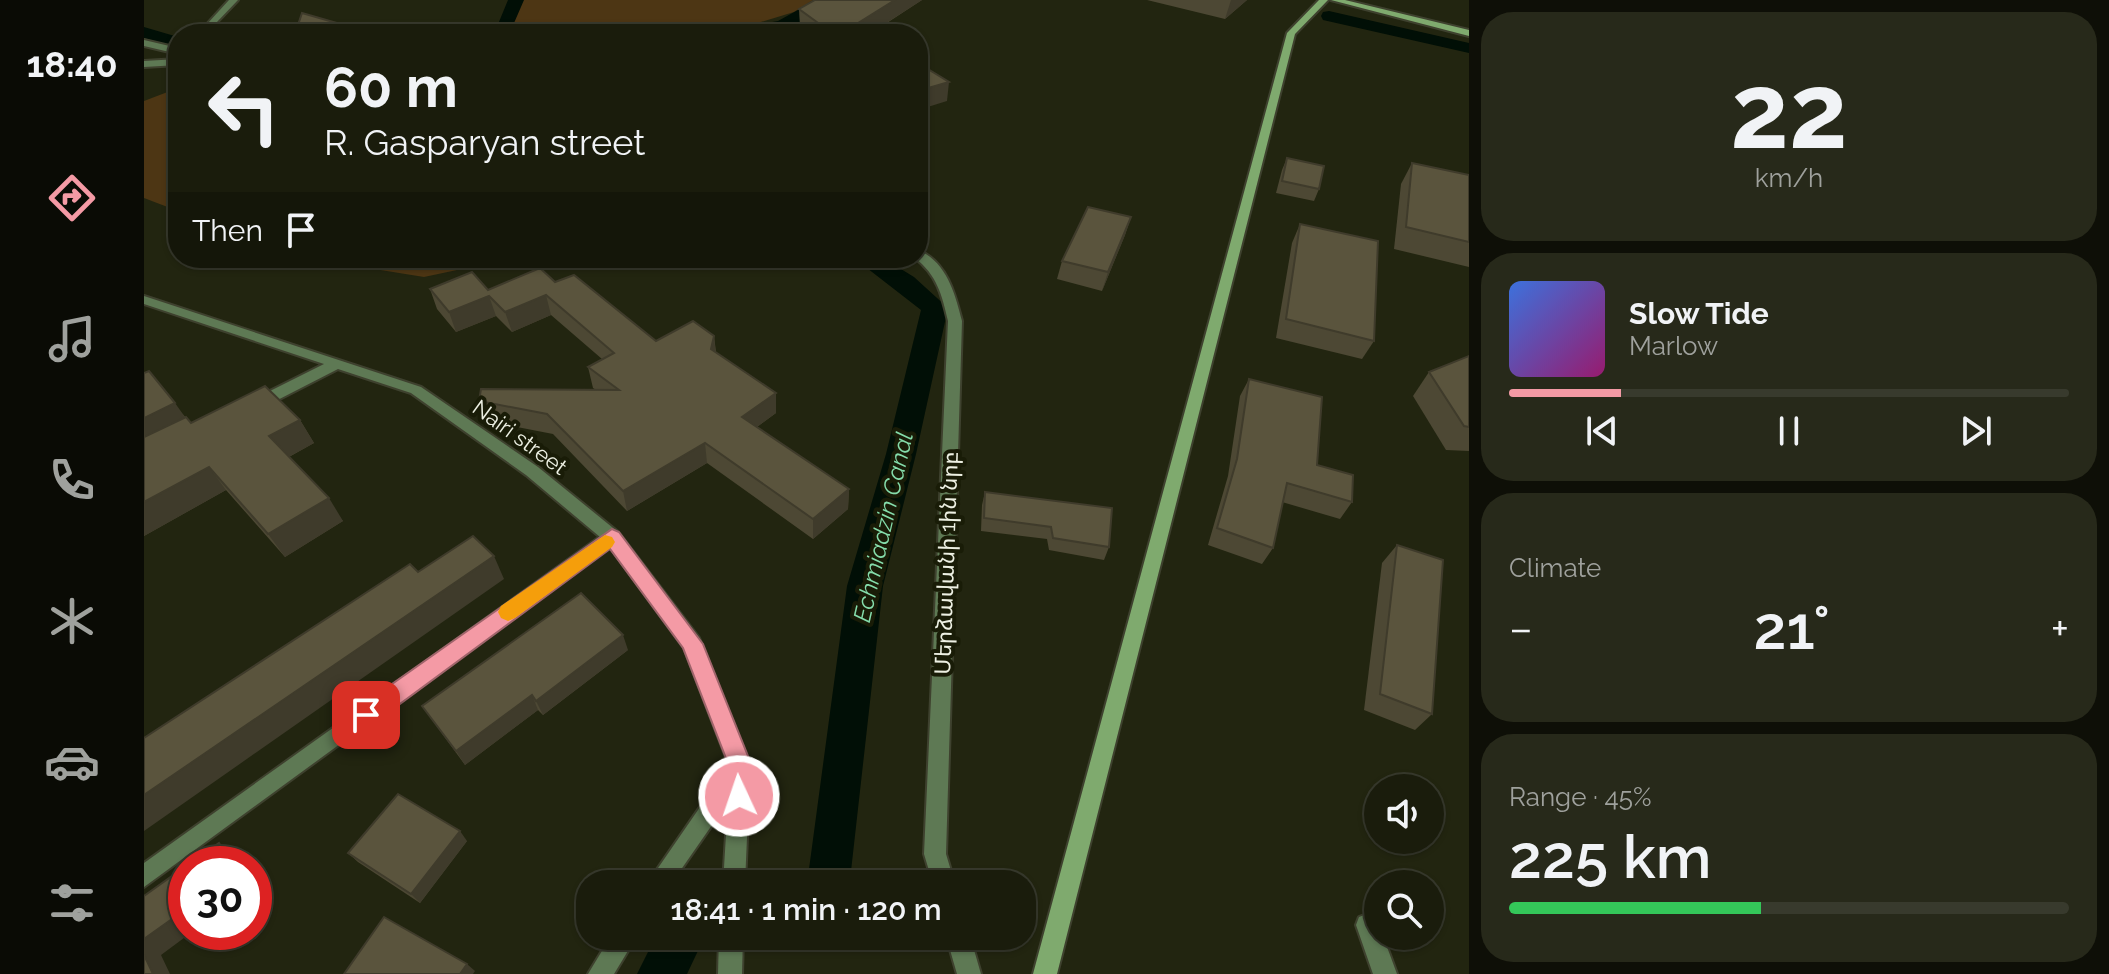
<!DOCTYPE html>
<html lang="en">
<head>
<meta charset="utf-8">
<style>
  body { margin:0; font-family:Raleway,"Noto Sans Armenian",sans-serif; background:#27291a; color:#f1f3f6; height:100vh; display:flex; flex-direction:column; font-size:30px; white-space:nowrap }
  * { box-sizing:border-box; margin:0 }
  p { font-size:26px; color:#9fa19d }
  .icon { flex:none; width:44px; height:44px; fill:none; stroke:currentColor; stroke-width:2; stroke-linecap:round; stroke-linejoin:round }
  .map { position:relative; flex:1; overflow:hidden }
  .side { display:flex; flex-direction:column; gap:12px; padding:12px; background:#0e0f07; width:640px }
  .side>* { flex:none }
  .guide { position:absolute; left:24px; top:24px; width:760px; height:244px; border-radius:32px; box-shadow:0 2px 6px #0004,0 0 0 2px #383a2d; background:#1a1c0c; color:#f1f3f6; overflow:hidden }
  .controls { position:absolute; left:1220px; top:774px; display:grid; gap:16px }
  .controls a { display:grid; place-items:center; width:80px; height:80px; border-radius:50%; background:#1a1c0c; box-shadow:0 2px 6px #0004,0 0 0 2px #383a2d; font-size:40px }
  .speed { position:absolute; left:24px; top:846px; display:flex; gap:16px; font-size:40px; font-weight:700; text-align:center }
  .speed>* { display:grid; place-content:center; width:104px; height:104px; border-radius:50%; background:#1a1c0c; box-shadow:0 2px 6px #0004,0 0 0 2px #383a2d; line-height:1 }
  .speed .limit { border:12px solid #d22; background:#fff; color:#111 }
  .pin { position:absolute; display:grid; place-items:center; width:68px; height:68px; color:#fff; margin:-34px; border-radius:16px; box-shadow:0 4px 12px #0006 }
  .me { position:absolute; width:88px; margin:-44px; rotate:357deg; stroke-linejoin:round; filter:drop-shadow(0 0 6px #0008) }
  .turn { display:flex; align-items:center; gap:28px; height:168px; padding:0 24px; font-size:36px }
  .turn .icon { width:104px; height:104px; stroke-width:2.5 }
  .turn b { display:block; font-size:56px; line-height:68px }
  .then { display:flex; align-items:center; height:76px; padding:0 24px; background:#0003; gap:16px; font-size:30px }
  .big { font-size:60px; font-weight:600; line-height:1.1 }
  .side .card { flex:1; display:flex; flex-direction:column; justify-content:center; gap:12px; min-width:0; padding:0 28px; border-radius:32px; background:#27291a }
  .side .dial { align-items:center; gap:0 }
  .dial b { font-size:104px; line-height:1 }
  .song { display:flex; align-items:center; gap:24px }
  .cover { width:96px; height:96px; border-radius:12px; background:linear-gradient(135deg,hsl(220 70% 55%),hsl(320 70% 35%)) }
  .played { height:8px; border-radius:4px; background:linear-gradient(90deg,#f49aa5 20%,#383a2d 20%) }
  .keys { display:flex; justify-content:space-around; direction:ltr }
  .heat { display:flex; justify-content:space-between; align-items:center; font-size:44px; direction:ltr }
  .charge { height:12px; border-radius:6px; background:linear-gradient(90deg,#34c759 45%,#383a2d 0) }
  .trip { position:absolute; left:432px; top:870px; width:460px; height:80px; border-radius:32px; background:#1a1c0c; box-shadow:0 2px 6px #0004,0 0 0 2px #383a2d; font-weight:600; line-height:80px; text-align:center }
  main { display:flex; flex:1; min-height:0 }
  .dock { display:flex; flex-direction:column; width:144px; justify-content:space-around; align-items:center; background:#0a0b05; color:#9fa19d }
  .dock .icon { width:56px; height:56px }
  .dock .selected { color:#f49aa5 }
  .dock b { font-size:36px; color:#f1f3f6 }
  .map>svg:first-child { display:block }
</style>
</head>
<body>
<main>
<nav class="dock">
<b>18:40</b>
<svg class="icon selected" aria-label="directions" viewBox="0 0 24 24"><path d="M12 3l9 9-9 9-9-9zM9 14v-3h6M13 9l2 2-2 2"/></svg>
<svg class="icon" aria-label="music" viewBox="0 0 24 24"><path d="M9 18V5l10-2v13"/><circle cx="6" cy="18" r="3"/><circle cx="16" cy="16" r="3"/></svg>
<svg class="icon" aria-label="phone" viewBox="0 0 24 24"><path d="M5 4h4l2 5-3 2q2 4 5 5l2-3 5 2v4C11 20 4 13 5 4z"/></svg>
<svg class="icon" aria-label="climate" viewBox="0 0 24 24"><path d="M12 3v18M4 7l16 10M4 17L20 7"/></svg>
<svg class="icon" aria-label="car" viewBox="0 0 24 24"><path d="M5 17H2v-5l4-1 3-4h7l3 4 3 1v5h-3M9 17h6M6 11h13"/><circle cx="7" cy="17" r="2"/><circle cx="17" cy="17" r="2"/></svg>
<svg class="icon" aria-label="filters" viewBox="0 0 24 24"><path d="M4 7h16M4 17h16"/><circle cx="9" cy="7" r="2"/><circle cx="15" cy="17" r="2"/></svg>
</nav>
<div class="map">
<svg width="1325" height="974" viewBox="0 0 1325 974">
  <rect width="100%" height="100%" fill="#222510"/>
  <g fill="#4d3614">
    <path d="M365,0H669L650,12L577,34H354Z"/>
    <path d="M34,88V211L0,198V101Z"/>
    <path d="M162,258H370L280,277Z"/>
  </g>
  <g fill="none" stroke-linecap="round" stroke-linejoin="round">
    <g fill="#010f06" fill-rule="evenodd">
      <path d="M364,0H380L367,30L371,34H350Z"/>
      <path d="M672,0H692C663,31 620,34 580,34L589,29L634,21Z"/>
      <path d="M1185,11L1325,43V53L1179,20L1177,16L1179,12Z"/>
      <path d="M0,27L34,37V48L0,38Z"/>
      <path d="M710,258H739L770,277L804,308L772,454L739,586L706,880L705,884H663L703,586L742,454L777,310Z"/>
      <path d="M512,936H561L543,974H493Z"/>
    </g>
    <g stroke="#3e412e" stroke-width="4">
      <g id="street">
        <path d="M85,0H94L72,23L74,34H66L64,23Z"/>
        <path d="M0,40L34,48V54L0,46Z"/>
        <path d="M34,59V65L0,67V61Z"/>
        <path d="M774,250C803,262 811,294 818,321L802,854L811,884H789L780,854L804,321C798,295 793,275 771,258H774Z"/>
        <path d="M0,296L277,387L394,467L474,532L555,638L606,766L601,884H579L584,802L527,884H503L585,765L540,648L466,547L0,887V863L456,537L382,475L267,393L194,369L116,409H106L104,405L106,401L180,364L0,304Z"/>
        <path d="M1223,914L1231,917L1234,936H1239L1253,974H1229L1212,925L1215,917Z"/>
        <path d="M467,936H493L470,974H444Z"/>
        <path d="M575,936H599L598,974H574Z"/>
        <path d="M802,936H826L837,974H813Z"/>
      </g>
    </g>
    <g stroke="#3e412e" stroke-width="4">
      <g id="secondary">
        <path d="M1175,0H1184L1151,34L913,974H889L1143,33Z"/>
        <path d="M1187,0H1201L1325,30V36Z"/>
      </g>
    </g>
    <use href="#street" fill="#5e7954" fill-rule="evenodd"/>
    <use href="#secondary" fill="#7faa6e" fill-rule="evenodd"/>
  </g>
  <g fill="#4d4834">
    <path d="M671,0H778L726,34H665L656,27L655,9Z"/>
    <path d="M1003,0H1103L1081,19Z"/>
    <path d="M1143,158L1175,189L1170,201L1132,193L1138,170Z"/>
    <path d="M1268,163L1325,175V267L1250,249L1257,184Z"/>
    <path d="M987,217L981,235L958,291L913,279L918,261Z"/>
    <path d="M1156,224L1230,341L1218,359L1132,338L1148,243Z"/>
    <path d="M411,282L512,341L570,336L572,352L632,413L613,427L705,489L704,509L669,539L563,463L483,511L409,434L343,421L335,401L452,390L449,388L444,367L458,359L407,315L368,332L352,316L312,332L293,309L286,289L344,290Z"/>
    <path d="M1325,356V451L1302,450L1269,396L1285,372Z"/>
    <path d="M0,373L47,423L156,420L170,443L145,457L199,521L141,557L82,490L0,536Z"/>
    <path d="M1105,379L1173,465L1208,502L1196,519L1138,502L1129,548L1118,564L1064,545L1084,476L1096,396Z"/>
    <path d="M841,492L965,547L960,560L905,550L903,539L837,531L838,505Z"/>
    <path d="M1253,545L1288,714L1271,730L1220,710L1238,563Z"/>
    <path d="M484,650L399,715L394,710L321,765L278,706Z"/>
    <path d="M323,841L276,903L214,862L204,853Z"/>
  </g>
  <g fill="#3f3b2b">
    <path d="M751,0H778L725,34L711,25Z"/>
    <path d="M1087,0H1103L1081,19Z"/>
    <path d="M805,82L803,101L774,110V91Z"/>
    <path d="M987,217L981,235L958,291L964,272Z"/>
    <path d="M402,295L407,315L368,332L361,312Z"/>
    <path d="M345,296L352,316L312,332L305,312Z"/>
    <path d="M570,336L572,356L567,349Z"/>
    <path d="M632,393V413L599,437L598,417Z"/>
    <path d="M31,403L48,427L0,451V418Z"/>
    <path d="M156,420L170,443L139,460L125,436Z"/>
    <path d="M561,443L563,463L483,511L479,491Z"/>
    <path d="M65,467L82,490L0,536V502Z"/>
    <path d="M705,489L704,509L669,539V519Z"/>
    <path d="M185,498L199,521L141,557L124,534Z"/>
    <path d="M350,556L360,579L0,831V795Z"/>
    <path d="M479,635L484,650L399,715L392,701Z"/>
    <path d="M388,695L394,710L321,765L312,751Z"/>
    <path d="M316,831L323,841L276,903L267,894Z"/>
    <path d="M75,843L93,857L97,864H87Z"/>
    <path d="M42,909V932H48L17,955L26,974H9L0,955V939Z"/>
    <path d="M323,964L331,971L329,974H316Z"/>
  </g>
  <g fill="#5a543d" stroke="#3f3b2b" stroke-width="2">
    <path d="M671,0H751L711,25L726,34H676L666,28L677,25L655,9Z"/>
    <path d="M158,13L231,34H151Z"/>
    <path d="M774,63L805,82L774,91Z"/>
    <path d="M1143,158L1180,166L1175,189L1138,181Z"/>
    <path d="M1268,163L1325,175V242L1262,227Z"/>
    <path d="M944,207L987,217L964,272L918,261Z"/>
    <path d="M1156,224L1234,241L1230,341L1142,319Z"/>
    <path d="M396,268L411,282L430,275L512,341L549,321L570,336L567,349L632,393L598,417L705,489L669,519L561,443L479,491L403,414L335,401L337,389L475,390L444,367L470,353L402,295L361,312L345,296L305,312L286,289L328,272L344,290Z"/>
    <path d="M1325,356V427L1320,426L1285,372Z"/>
    <path d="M5,371L31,403L0,418V373Z"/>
    <path d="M1105,379L1178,397L1173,465L1209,475L1208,502L1143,483L1129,548L1073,528L1093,459Z"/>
    <path d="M121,386L156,420L125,436L185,498L124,534L65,467L0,502V437L42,417L47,423Z"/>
    <path d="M841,492L968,508L965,547L909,538L907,527L840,518Z"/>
    <path d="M329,536L350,556L0,795V738L266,564L274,572Z"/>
    <path d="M1253,545L1299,560L1288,714L1236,694Z"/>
    <path d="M437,593L479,635L392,701L388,695L312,751L278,706Z"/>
    <path d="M254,794L316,831L267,894L204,853Z"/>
    <path d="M75,843L87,864H45Z"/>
    <path d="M42,866V909L0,939V896Z"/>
    <path d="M240,917L323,964L316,974H200Z"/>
    <path d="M0,955L9,974H0Z"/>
  </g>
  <path fill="#f49aa5" stroke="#9f646b" stroke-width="2" d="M468,529L475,532L559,644L608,766L607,796L603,804L595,807L586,804L583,796L585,766L539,648L466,549L230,723L222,726L214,723L211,715L214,708Z"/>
  <path fill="#f59e0b" d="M461,535L468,537L471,542L468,547L371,618L364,621L357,618L354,612L357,606Z"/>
  <g text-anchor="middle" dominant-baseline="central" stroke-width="8" stroke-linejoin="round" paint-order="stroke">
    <g font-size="22" fill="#edf0e3" stroke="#191c07">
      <text transform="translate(376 437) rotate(36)">Nairi street</text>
      <text transform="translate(802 563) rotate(-88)">Մերձավանի 1ին նրբ</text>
    </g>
    <g font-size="24" font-style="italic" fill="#85ddab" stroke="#191c07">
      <text transform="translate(739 527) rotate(-77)">Echmiadzin Canal</text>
    </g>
  </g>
</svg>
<div class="controls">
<a><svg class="icon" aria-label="sound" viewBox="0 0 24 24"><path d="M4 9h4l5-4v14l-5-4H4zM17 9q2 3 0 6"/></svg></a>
<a><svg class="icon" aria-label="search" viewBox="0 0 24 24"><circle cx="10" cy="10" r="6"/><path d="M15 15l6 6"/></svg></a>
</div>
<div class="speed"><div class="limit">30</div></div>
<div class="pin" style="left:222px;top:715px;background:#d93025"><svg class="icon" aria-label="arrive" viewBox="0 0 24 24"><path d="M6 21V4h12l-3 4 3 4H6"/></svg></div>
<svg class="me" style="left:595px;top:796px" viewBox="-20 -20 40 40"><circle r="17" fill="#f49aa5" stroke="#fff" stroke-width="3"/><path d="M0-11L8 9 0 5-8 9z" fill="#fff"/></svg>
<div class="trip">18:41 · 1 min · 120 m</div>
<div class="guide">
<div class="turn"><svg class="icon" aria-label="left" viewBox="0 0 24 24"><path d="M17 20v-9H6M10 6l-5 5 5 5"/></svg><div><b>60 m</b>R. Gasparyan street</div></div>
<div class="then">Then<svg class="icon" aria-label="arrive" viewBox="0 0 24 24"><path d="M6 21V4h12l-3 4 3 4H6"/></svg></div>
</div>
</div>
<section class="side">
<div class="card dial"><b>22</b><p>km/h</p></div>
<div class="card">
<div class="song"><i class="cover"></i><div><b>Slow Tide</b><p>Marlow</p></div></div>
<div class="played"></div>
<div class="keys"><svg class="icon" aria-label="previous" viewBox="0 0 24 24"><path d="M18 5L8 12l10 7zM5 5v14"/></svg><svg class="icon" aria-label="pause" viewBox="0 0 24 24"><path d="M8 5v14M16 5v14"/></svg><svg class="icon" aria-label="next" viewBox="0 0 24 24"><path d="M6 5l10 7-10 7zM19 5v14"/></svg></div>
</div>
<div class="card"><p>Climate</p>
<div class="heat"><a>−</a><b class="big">21°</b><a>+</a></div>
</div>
<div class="card"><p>Range · 45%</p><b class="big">225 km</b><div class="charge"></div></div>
</section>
</main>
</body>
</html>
